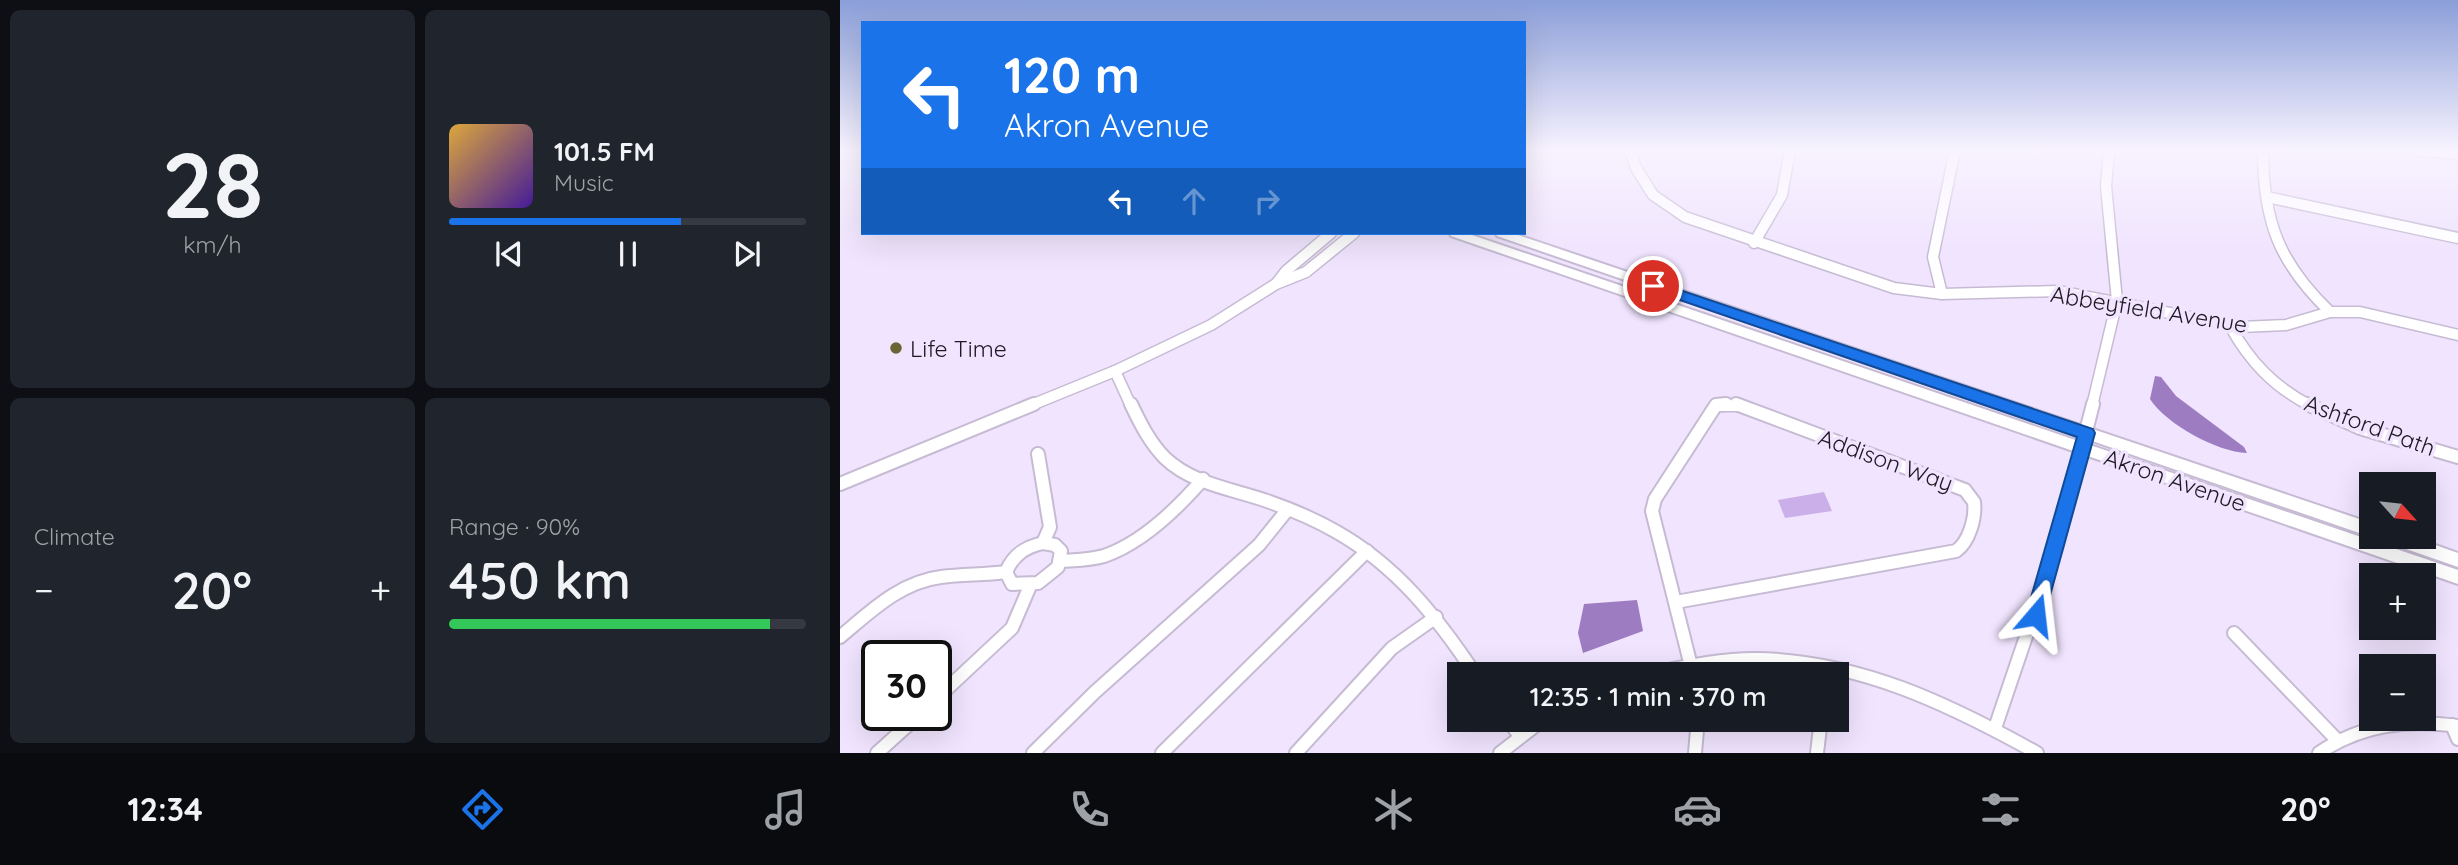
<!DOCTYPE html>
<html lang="en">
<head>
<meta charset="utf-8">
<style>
  body { margin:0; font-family:Quicksand,sans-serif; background:#20242c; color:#f1f3f6; height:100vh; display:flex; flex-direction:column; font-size:26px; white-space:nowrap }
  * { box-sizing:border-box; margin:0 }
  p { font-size:23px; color:#9ea1a6 }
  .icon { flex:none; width:38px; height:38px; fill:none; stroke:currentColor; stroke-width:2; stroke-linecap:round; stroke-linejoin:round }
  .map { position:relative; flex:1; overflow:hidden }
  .drawer { display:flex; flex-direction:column; gap:10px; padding:10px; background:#0d0f14; width:840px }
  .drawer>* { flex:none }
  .banner { position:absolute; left:21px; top:21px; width:665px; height:214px; border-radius:0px; box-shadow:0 7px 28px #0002; background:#1a73e8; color:#fff; overflow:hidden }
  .needle { width:46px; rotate:117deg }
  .controls { position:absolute; left:1519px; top:472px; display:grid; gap:14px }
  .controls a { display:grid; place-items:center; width:77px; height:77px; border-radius:0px; background:#171b24; box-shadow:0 7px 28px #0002; font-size:35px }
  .speed { position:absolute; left:21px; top:640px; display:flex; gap:14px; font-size:35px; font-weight:700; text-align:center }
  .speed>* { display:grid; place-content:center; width:91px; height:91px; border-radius:50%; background:#171b24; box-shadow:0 7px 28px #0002; line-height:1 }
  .speed .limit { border:4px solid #111; border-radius:10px; background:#fff; color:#111 }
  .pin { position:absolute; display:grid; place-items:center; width:60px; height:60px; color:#fff; margin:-30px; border:4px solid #fff; border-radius:50%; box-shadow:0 2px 7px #0007 }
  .me { position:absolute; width:77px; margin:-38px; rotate:17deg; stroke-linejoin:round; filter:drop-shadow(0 0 5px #0008) }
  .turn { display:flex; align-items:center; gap:24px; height:147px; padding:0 28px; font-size:32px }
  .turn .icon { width:91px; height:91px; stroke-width:2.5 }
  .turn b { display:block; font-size:49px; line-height:60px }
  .lanes { display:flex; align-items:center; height:66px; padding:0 28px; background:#0003; justify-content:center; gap:35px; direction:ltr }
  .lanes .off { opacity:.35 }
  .big { font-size:52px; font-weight:600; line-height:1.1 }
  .drawer .widget { flex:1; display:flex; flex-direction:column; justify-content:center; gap:10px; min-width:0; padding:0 24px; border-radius:10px; background:#20242c }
  .drawer .dial { align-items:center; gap:0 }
  .dial b { font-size:91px; line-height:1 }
  .song { display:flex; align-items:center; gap:21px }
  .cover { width:84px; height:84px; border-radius:10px; background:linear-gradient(135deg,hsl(40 70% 55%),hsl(260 70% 35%)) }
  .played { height:7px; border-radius:4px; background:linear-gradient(90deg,#1a73e8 65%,#363941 65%) }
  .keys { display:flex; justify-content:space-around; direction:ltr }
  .heat { display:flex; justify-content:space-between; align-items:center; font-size:38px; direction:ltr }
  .charge { height:10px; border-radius:5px; background:linear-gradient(90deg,#34c759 90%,#363941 0) }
  .drawer .tiles { flex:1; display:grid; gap:10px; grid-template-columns:repeat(2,1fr) }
  .trip { position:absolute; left:607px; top:662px; width:402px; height:70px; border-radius:0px; background:#171b24; box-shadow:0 7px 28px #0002; font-weight:600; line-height:70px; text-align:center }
  .tabs { display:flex; height:112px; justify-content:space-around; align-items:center; background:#090b0e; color:#9ea1a6 }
  .tabs .icon { width:49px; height:49px }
  .tabs .on { color:#1a73e8 }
  .tabs b { font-size:32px; color:#f1f3f6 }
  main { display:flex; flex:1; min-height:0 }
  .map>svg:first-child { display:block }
</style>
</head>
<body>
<main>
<section class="drawer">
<div class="tiles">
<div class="widget dial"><b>28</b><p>km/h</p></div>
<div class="widget">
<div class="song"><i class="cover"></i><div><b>101.5 FM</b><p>Music</p></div></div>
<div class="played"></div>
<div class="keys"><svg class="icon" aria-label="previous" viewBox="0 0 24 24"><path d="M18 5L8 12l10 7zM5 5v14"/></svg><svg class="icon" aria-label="pause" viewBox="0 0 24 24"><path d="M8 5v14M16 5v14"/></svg><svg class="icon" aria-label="next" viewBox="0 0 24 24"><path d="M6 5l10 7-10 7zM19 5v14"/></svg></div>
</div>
<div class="widget"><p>Climate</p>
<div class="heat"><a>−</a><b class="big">20°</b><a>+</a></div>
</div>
<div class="widget"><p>Range · 90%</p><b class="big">450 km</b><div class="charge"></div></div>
</div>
</section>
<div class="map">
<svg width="1618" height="753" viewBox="0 0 1618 753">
  <rect width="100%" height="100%" fill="#f0e4fe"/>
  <path fill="#caafe8" d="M984,492L992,511L945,518L938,500Z"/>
  <g fill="#9e7cc1">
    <path d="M1315,376L1321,377L1336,396L1404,447L1407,453C1377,452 1326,424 1310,399Z"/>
    <path d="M797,600L803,631L743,653L738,633L744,604Z"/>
  </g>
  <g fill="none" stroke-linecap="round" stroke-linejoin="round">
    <g stroke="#c6bbd3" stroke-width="13">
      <g id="minor-far1">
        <path d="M790,150L796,168L813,195L845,217L1054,288L1102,294L1218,291L1401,327L1446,325L1490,312H1520L1618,335"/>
        <path d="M1423,150C1423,221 1439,263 1490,312"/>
        <path d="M1575,150L1618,154"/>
        <path d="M1427,197L1618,238"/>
        <path d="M914,243L942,195L950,150"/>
        <path d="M436,284L446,271L491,233"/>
        <path d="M1102,294L1093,257L1115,150"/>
        <path d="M1390,326C1410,362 1434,387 1471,406"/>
        <path d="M275,371L291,406"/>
        <path d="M189,406L275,371L371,325L436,284L466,272L514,233"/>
        <path d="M875,406H901"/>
        <path d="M1252,406L1277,301L1266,186L1269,150"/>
      </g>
    </g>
    <g stroke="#c6bbd3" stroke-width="16">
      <g id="minor">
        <path d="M291,404C300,423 310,443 325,458C352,484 393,489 427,501C450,509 474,519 495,531C556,565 597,617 635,674"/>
        <path d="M1467,404L1520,428L1618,457"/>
        <path d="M198,454L210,527L203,543"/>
        <path d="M0,484L194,404"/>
        <path d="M203,543L215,545L221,551L218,567L198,583L172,584L166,572C173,555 185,547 203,543Z"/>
        <path d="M221,561C235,560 251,560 264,556C302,543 337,509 363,479"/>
        <path d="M836,602L1116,551C1129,542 1136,518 1134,502L1125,490L896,404"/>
        <path d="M1394,633L1497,740"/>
        <path d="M0,637C30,612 60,582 101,577C123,574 144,575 166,572"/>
        <path d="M809,674C844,667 879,659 915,659C1018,660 1109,704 1197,753"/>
        <path d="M853,674L812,511L815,499L876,405L886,404"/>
        <path d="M96,699L172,628L190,586"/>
        <path d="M667,719L680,736"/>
        <path d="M1612,725L1618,739"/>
        <path d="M1155,728L1216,548L1253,404"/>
        <path d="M37,753L78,716"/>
        <path d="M193,753L255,692L419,545L448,509"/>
        <path d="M322,753L527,551"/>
        <path d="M456,753L552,648L596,617"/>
        <path d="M660,753L704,719"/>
        <path d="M855,753L858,719"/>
        <path d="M977,753L981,719"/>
        <path d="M1479,753C1522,724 1567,719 1618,726"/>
      </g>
    </g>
    <g stroke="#c6bbd3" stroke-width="4">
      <g id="tertiary">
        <path d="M609,233H626L1618,570V584L611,236Z"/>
        <path d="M655,233H672L1531,523V537L657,236Z"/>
        <path d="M1544,537H1573L1618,553V567L1546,542Z"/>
      </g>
    </g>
    <use href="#minor-far1" stroke="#fff" stroke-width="10"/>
    <use href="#minor" stroke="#fff" stroke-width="12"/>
    <use href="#tertiary" fill="#fff" fill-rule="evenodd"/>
  </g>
  <linearGradient id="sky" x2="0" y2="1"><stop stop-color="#8a9ed8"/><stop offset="0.59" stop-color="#f8f3ff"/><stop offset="1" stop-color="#f8f3ff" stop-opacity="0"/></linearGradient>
  <rect width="1618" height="255" fill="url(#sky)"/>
  <path fill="#1a73e8" stroke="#114b97" stroke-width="2" d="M813,281L1253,429L1255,433L1203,621L1196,624L1189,621L1186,615L1237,437L808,289V282Z"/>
  <circle fill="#696431" stroke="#f0e4fe" stroke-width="2.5" cx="56" cy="348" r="7"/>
  <g text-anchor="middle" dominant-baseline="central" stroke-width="7" stroke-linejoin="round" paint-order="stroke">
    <g font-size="23" fill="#1d1922" stroke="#f0e4fe">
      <text transform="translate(1309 309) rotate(9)">Abbeyfield Avenue</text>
      <text transform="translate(1530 425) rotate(20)">Ashford Path</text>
      <text transform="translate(1046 460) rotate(20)">Addison Way</text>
      <text transform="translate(1335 480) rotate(19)">Akron Avenue</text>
    </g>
    <g font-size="23" fill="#1d1922" stroke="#f0e4fe" text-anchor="start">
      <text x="70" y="348">Life Time</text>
    </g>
  </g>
</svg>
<div class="controls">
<a><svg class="needle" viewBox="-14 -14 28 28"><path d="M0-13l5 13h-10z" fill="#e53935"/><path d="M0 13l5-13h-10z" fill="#9ea1a6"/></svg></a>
<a>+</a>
<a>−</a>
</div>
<div class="speed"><div class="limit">30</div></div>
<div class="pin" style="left:813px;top:286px;background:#d93025"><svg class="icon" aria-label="arrive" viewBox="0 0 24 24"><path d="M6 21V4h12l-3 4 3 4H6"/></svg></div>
<svg class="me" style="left:1196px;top:615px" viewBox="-20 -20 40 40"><path d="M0-17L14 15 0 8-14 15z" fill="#1a73e8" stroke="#fff" stroke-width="4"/></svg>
<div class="trip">12:35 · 1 min · 370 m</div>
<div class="banner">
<div class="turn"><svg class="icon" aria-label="left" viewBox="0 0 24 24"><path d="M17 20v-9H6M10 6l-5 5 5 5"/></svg><div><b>120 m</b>Akron Avenue</div></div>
<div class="lanes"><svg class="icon" aria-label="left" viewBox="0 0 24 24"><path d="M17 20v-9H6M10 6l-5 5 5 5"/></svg><svg class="icon off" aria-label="ahead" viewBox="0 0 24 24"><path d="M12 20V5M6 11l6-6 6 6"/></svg><svg class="icon off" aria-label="right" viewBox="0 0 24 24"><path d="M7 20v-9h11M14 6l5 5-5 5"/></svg></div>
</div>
</div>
</main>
<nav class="tabs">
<b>12:34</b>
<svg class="icon on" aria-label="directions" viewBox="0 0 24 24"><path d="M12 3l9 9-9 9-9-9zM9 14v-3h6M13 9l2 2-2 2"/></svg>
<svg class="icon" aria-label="music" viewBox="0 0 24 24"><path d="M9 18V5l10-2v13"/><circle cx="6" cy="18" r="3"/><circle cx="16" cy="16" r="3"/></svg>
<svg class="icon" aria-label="phone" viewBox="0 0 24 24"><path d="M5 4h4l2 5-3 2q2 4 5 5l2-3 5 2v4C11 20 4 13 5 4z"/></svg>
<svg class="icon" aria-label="climate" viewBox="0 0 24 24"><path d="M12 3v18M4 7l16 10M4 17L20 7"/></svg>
<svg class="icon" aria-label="car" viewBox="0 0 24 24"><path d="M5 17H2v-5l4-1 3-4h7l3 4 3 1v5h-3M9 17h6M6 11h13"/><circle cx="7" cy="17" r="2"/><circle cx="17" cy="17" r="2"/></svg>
<svg class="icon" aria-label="filters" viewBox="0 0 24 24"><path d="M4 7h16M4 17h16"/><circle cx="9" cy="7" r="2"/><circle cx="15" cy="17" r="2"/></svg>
<b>20°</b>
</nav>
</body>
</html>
